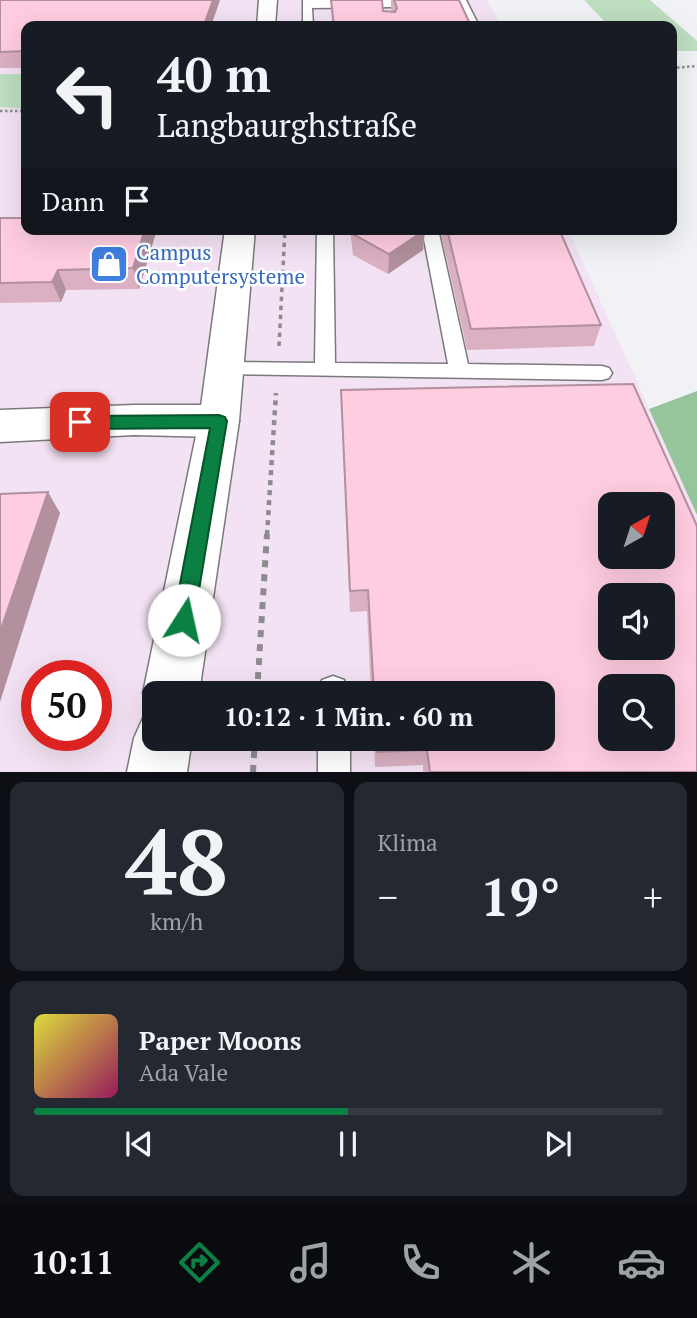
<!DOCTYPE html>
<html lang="de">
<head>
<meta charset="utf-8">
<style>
  body { margin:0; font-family:"PT Serif",serif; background:#242831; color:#f1f3f6; height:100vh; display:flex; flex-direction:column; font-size:26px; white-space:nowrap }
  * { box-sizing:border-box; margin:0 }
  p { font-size:23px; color:#9ea1a6 }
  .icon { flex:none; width:38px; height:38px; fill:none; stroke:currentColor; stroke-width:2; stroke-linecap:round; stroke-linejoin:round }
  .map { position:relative; height:772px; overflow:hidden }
  .drawer { display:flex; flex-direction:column; gap:10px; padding:10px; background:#0d0f14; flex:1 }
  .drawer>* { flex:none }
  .hud { position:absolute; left:21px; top:21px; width:656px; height:214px; border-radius:14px; box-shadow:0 7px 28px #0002; background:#171b24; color:#f1f3f6; overflow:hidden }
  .needle { width:46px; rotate:39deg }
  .controls { position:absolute; left:598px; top:492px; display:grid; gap:14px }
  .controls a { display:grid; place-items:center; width:77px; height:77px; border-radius:14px; background:#171b24; box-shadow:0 7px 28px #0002; font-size:35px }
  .speed { position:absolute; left:21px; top:660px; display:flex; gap:14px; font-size:35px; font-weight:700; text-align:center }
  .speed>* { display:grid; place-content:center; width:91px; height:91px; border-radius:50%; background:#171b24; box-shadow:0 7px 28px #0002; line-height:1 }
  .speed .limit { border:10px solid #d22; background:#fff; color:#111 }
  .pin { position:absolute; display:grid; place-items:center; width:60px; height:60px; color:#fff; margin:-30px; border-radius:14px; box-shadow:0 4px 10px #0006 }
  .me { position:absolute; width:77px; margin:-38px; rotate:10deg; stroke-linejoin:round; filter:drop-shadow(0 0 5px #0008) }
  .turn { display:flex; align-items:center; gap:24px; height:147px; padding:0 21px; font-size:32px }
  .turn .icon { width:91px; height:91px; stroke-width:2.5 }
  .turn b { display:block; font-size:49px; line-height:60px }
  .then { display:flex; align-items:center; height:66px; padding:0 21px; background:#0003; gap:14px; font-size:26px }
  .big { font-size:52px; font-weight:800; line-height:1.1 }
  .drawer .card { flex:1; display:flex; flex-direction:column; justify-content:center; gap:10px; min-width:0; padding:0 24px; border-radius:14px; background:#242831 }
  .drawer .dial { align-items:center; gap:0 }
  .dial b { font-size:91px; line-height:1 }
  .song { display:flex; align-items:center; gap:21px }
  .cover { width:84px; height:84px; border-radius:10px; background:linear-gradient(135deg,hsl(60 70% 55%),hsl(330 70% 35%)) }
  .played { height:7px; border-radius:4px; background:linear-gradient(90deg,#0b8043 50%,#363941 50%) }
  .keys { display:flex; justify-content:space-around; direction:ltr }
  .heat { display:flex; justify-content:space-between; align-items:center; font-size:38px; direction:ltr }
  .drawer .tiles { flex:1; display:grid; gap:10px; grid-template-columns:1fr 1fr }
  .card:last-child { grid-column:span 2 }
  .trip { position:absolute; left:142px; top:681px; width:413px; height:70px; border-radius:14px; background:#171b24; box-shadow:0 7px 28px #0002; font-weight:800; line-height:70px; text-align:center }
  .tab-bar { display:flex; height:112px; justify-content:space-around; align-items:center; background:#090b0e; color:#9ea1a6 }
  .tab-bar .icon { width:49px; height:49px }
  .tab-bar .current { color:#0b8043 }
  .tab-bar b { font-size:32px; color:#f1f3f6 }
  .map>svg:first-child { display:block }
</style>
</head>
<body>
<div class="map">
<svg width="697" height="772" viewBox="0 0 697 772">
  <rect width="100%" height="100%" fill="#f1f2f5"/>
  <path fill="#f3e2f3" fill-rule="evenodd" d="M0,0H487L501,26H26V229H568L697,515V772H0ZM611,504H663V556H611ZM611,595H663V648H611ZM37,676H96V735H37ZM611,686H663V738H611ZM154,693H542V738H154Z"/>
  <g fill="#bddec0">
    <path d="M584,0H650L697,41V51H672V26H609Z"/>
    <path d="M0,74H26V109L0,107Z"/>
  </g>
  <path fill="#96c59b" d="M697,391V515L649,409Z"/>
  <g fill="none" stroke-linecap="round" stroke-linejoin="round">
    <g stroke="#7a7a7d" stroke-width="3">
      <g id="service">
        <path d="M303,0H397V4L392,7L312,8L313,26H303Z"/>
        <path d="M456,0H466L479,26H469Z"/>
        <path d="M317,229H333L335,363L448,364L422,229H438L468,364L602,366L609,368L612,373L609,378L602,380L218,374L215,369L218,364L225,362L315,363Z"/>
        <path d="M333,676L344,680L348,693H318L322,680Z"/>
        <rect x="318" y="738" width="32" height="34"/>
      </g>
    </g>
    <g stroke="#7a7a7d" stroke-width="3">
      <path id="minor" d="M134,405H219L233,410L239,421L233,432L219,437L134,435L0,442V410Z"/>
    </g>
    <g stroke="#7a7a7d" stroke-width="3">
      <g id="secondary">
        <path d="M259,0H277L275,26H257Z"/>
        <path d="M225,229H255L239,421L199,693H154V738H192L187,772H127L134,738L143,718L153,713L143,693L199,421Z"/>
      </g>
    </g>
    <g stroke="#8c8c8f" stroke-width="2.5" stroke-dasharray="2.5 2.5" stroke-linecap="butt">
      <path d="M672,68L697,66"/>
      <path d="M0,111H26"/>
    </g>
    <path stroke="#8c8c8f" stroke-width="3.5" stroke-dasharray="4.5 4.5" stroke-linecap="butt" d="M279,346L285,229"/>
    <path stroke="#8c8c8f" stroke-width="4.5" stroke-dasharray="5 5" stroke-linecap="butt" d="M267,535L276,393"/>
    <g stroke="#8c8c8f" stroke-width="6" stroke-dasharray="7 7" stroke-linecap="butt">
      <path d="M257,693L267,534"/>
      <path d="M253,772L255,738"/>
    </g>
    <use href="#service" fill="#fff" fill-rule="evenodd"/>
    <use href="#minor" fill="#fff" fill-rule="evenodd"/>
    <use href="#secondary" fill="#fff" fill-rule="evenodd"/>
  </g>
  <g fill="#dbb0c2">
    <path d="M0,0H220L211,26H26V68H0Z"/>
    <path d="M331,0L383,11L391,12V0H459L471,26H332Z"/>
    <path d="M0,218L26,229H157L139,289L66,290L61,302L0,303Z"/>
    <path d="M350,229H425L423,250L388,274L353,255Z"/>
    <path d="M440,229H559L601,325L594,346L467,350Z"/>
    <path d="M341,390L697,772H423V765L375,767L374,738H542V693H371L367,611L350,612Z"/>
  </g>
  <g fill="#b2909e">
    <path d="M213,0H220L211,26H205V22Z"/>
    <path d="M145,229H157L139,289L133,268Z"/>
    <path d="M425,230L423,250L388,274L389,254Z"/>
    <path d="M58,270L66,290L61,302L52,282Z"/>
    <path d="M48,492L60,513L0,702V632Z"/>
  </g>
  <g fill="#ffcde1" stroke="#b2909e" stroke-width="2" fill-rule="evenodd">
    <path d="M0,0H213L205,22H211L209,26H26V51L0,52Z"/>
    <path d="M331,0H382L383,11L395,12L397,8L394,0H459L471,26H334Z"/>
    <path d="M26,212V229H145L133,268L58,270L52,282L0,283V218H24Z"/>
    <path d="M352,229H425V230L389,254L353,234Z"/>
    <path d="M447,229H559L601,325L471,329Z"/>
    <path d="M633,384L697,526V772H430L427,750L377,752L376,738H542V693H374L368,590L350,591L341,390ZM611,504H663V556H611ZM611,595H663V648H611ZM611,686H663V738H611Z"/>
    <path d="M48,492L0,632V494Z"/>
  </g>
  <path fill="#0b8043" stroke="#07532c" stroke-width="2" d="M219,415L225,417L227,421L194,620L191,627L184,630L176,627L173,620L210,428L80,429L74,427L72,422L74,418L80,416Z"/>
  <defs>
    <g id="shop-square" transform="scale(2.0125)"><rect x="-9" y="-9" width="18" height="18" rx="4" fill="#3f7fe0" stroke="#fff"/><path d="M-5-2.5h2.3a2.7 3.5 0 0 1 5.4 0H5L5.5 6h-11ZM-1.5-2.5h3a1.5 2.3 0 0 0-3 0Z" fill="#fff"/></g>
  </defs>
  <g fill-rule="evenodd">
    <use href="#shop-square" x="109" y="264"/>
  </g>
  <g text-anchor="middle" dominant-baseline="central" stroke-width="5" stroke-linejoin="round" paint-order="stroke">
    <g font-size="21" fill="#366cbe" stroke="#fff" text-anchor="start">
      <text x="136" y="252">Campus<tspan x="136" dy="24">Computersysteme</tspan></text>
    </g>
  </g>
</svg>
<div class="controls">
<a><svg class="needle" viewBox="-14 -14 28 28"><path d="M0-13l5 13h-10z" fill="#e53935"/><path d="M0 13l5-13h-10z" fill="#9ea1a6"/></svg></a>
<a><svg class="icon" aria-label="sound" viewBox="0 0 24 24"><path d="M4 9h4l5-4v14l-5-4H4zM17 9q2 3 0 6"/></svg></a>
<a><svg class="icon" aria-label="search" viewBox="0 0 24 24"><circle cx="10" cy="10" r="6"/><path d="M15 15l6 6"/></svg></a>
</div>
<div class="speed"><div class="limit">50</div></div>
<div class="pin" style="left:80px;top:422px;background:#d93025"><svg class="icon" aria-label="arrive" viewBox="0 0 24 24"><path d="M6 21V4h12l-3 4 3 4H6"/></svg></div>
<svg class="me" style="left:184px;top:620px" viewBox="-20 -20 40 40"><circle r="19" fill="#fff"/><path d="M0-13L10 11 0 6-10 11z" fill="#0b8043"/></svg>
<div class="trip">10:12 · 1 Min. · 60 m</div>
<div class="hud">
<div class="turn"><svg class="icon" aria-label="left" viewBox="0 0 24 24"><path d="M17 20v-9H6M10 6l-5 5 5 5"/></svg><div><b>40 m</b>Langbaurghstraße</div></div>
<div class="then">Dann<svg class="icon" aria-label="arrive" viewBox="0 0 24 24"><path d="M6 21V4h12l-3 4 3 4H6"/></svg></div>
</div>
</div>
<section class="drawer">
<div class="tiles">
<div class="card dial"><b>48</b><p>km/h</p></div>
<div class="card"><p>Klima</p>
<div class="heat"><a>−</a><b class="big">19°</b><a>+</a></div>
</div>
<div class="card">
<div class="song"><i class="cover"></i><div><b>Paper Moons</b><p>Ada Vale</p></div></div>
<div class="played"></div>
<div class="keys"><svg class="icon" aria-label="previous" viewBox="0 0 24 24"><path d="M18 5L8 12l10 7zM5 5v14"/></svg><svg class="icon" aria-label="pause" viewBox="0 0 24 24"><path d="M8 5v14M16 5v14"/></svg><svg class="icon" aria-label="next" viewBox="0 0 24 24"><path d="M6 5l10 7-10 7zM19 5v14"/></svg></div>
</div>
</div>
</section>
<nav class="tab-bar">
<b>10:11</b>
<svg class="icon current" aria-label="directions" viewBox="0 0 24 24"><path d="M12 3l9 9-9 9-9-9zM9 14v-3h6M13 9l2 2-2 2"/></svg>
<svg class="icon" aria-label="music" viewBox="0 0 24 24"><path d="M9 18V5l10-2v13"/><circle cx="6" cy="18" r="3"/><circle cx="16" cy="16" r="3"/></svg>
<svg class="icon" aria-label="phone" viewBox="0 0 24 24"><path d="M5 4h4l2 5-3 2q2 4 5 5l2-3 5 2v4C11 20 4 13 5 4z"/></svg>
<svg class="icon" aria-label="climate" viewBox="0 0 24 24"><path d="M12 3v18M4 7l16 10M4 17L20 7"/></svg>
<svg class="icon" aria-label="car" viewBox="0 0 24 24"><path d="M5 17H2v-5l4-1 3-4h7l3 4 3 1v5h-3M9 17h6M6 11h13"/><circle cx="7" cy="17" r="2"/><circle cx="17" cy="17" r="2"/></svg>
</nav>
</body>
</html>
